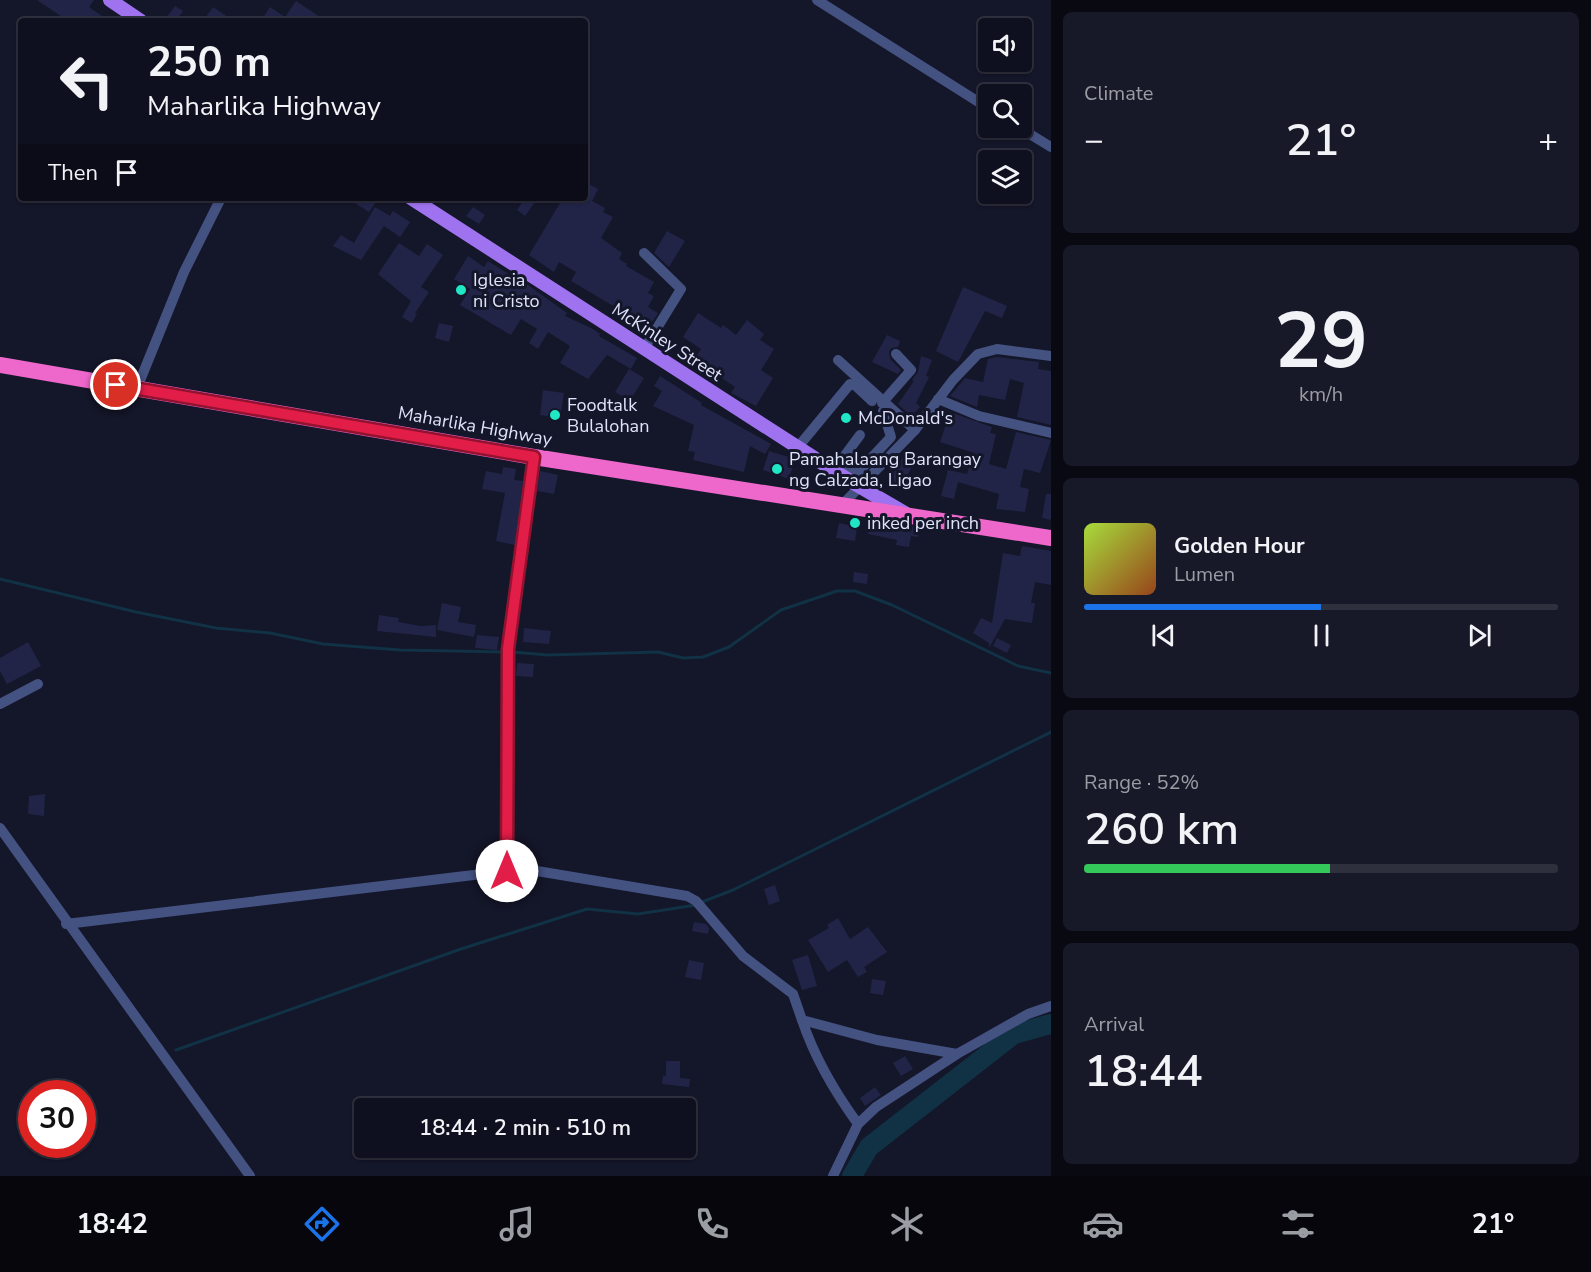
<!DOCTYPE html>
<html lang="en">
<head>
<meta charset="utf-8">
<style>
  body { margin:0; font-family:"Nunito Sans",sans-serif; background:#181928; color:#f1f3f6; height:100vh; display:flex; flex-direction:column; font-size:22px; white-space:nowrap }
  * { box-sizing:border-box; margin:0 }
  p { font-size:20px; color:#9b9da4 }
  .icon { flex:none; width:33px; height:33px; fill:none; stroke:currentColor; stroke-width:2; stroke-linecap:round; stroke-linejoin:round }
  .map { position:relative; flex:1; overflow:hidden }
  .side { display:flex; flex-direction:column; gap:12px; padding:12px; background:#080911; width:540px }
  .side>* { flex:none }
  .hud { position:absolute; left:18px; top:18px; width:570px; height:183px; border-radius:6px; box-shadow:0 2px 4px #0004,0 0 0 2px #2f303d; background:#0f101f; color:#f1f3f6; overflow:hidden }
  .buttons { position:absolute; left:978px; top:18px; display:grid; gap:12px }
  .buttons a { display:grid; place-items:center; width:54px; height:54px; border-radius:6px; background:#0f101f; box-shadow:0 2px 4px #0004,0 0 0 2px #2f303d; font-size:30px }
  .speed { position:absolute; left:18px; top:1080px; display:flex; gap:12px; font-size:30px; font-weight:700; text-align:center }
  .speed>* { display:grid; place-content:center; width:78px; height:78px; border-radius:50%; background:#0f101f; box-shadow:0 2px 4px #0004,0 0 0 2px #2f303d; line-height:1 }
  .speed .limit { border:9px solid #d22; background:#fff; color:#111 }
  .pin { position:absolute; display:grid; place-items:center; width:51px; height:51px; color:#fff; margin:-26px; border:3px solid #fff; border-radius:50%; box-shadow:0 2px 6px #0007 }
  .me { position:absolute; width:66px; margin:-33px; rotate:0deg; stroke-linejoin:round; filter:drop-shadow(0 0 4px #0008) }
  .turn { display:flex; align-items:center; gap:21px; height:126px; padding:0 30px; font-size:27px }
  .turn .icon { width:78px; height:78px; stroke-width:2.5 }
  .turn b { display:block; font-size:42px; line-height:51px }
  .then { display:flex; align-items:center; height:57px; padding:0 30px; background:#0003; gap:12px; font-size:22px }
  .big { font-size:45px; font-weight:600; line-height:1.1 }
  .side .tile { flex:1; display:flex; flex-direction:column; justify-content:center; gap:9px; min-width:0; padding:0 21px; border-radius:9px; background:#181928 }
  .side .dial { align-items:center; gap:0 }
  .dial b { font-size:78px; line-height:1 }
  .song { display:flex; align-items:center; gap:18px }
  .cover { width:72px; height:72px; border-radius:9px; background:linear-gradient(135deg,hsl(80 70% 55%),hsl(20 70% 35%)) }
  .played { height:6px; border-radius:3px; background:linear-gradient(90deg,#1a73e8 50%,#2f303d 50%) }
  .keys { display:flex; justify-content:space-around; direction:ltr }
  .heat { display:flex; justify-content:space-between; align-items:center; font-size:33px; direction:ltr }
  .charge { height:9px; border-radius:4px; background:linear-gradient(90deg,#34c759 52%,#2f303d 0) }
  .trip { position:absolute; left:354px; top:1098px; width:342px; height:60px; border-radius:6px; background:#0f101f; box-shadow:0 2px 4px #0004,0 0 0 2px #2f303d; font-weight:600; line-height:60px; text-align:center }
  .dock { display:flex; height:96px; justify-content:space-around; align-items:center; background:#06060c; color:#9b9da4 }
  .dock .icon { width:42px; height:42px }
  .dock .active { color:#1a73e8 }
  .dock b { font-size:27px; color:#f1f3f6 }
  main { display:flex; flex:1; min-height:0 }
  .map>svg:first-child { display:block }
</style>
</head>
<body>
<main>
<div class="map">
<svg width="1051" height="1176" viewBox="0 0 1051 1176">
  <rect width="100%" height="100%" fill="#141629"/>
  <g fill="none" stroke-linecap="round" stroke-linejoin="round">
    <g stroke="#113144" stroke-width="3">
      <path d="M0,579L136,612L216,628L270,633L323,644L400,650L505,652"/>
      <path d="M512,652L548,655L658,652L683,658L703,657L729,647L781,610L837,591H855L892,605L1018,666L1051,673"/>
      <path d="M702,902L733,890L1051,732"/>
      <path d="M176,1050L461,949L587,909L638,914L696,905"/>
    </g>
    <path stroke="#113144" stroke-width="20" d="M852,1176L869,1147L1014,1034L1051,1024"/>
  </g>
  <g fill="#222447">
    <path d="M37,0H94L89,7L109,21H68Z"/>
    <path d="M296,1L326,21H261L270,7L285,17Z"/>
    <path d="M175,6L183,11L176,21H164Z"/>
    <path d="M213,7L234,21H203Z"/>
    <path d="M585,182L598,189L592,201L605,208L603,212L613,217L601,238L622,253L619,259L627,264L626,266L654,282L648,293L654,296L648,307L658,313L649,327L571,281L576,272L559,262L554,272L529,255L563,198H585Z"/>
    <path d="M347,198H379L369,212Z"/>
    <path d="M525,198H538L525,216L517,210Z"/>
    <path d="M375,207L390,216L393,211L410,222L400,237L384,226L361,260L333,246L341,235L354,243Z"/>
    <path d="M473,207L485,215L479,224L466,216Z"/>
    <path d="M667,231L685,241L669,267L654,253Z"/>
    <path d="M399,243L419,256L427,244L443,255L421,287L429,292L415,313L417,314L412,323L402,317L411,301L378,274Z"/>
    <path d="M468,256L484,267L488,261L513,277L514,275L567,313L565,316L593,329L600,334L599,336L637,358L631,369L607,355L588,379L560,363L570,346L548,332L538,349L529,343L537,329L521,319L511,335L460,305L470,289L454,279Z"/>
    <path d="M963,287L1007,306L1002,318L985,311L958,362L936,351Z"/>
    <path d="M698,313L721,328L723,325L736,335L747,320L764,334L760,340L774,349L761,370L773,378L756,406L731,393L735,387L711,371L709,375L691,364L701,349L683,337Z"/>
    <path d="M439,323L453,326L449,342L435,338Z"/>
    <path d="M887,335L900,341L898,347L891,348L889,352L890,359L901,370L898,374L872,362Z"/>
    <path d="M921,356L932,360L926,376L929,377L916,403L920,407L911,416L898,404L914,381L912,380L918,372Z"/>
    <path d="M997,357L1039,362L1038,369L1051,371V425L1017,417L1024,383L1010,379L1005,400L979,395L977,407L950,396L965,378L983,382L988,359Z"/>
    <path d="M629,369L644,378L630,401L615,392Z"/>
    <path d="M660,376L702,403L701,405L771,444L765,454L750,446L744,472L693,460L695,452L688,451L694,425L653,406L662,391L654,386Z"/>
    <path d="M543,390L564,393L560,418L540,415Z"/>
    <path d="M950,412L992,427L990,433L996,434L989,464L1006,469L1016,432L1051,440L1040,473L1024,469L1020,487L1029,489L1025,512L996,509L999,494L958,482L954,499L941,496L948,470L967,474L974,453L940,442Z"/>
    <path d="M908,448L919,454L901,487L889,481Z"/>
    <path d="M769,451L795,459L789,479L763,470Z"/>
    <path d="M503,467L516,469L514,480L523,481L515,545L496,541L505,493L482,489L486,471L502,474Z"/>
    <path d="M540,471L558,475L554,494L537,491Z"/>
    <path d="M1046,494H1051V520L1042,518Z"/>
    <path d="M870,520L920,528L918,537L911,536L909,547L896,545L897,540L868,534Z"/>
    <path d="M839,523L857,527L855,541L836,538Z"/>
    <path d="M1022,546L1051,551V585L1035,582L1031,603H1035L1032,623L1005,619L989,648V643L973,633L981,618L992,623L1003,553L1020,556Z"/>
    <path d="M854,572L868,574L867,584L853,582Z"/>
    <path d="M442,603L461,607L458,622L476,625L474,637L437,630Z"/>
    <path d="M379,615L399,618L398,622L421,626L436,625V637L377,631Z"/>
    <path d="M524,628L551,631L549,644L523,642Z"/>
    <path d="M477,635L499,637L497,650L475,648Z"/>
    <path d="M997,638L1011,645L1007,653L993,646Z"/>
    <path d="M28,642L41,666L7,684L0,671V658Z"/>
    <path d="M517,663L534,664L533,677L516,676Z"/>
    <path d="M45,794L44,816L28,814L29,796Z"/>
    <path d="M775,885L780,901L769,905L764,889Z"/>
    <path d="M838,918L850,939L868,927L887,952L864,967L867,972L858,977L847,960L828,972L808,940L829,928L827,925Z"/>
    <path d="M694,922L706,924L709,928L708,934L692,931Z"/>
    <path d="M808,955L817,986L802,990L792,960Z"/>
    <path d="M689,960L704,963L701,980L685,977Z"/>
    <path d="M872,979L886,981L883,995L870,993Z"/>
    <path d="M905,1056L913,1069L901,1076L893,1063Z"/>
    <path d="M666,1061H680V1078L690,1079L689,1087L662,1084L663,1076H666Z"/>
    <path d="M875,1087L881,1095L865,1106L860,1098Z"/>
  </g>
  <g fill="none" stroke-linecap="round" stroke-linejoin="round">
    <g stroke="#445282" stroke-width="10">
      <path d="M817,0L988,108"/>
      <path d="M1020,128L1051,147"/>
      <path d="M644,349L681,289L644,253"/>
      <path d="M838,360L915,430"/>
      <path d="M137,388L184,272L221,198"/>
      <path d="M938,399L979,416L1051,433"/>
      <path d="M882,403L911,370L896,354"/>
      <path d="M798,447L850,384L856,386L872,401"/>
      <path d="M534,457L508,649L507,871H537L687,896L696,901L743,956L793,994L802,1020"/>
      <path d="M855,475L840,462L860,435"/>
      <path d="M850,481L891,437L883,411"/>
      <path d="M843,504L915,430L953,380L978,354L997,349L1051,356"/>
      <path d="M0,704L38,684"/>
      <path d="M0,828L250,1176"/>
      <path d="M66,924L507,871"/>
      <path d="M858,1124C834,1091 815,1059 802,1020L877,1040L957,1054"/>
      <path d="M833,1176L858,1124L876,1107L957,1054L1028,1014L1051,1006"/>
    </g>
    <g stroke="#9f72ef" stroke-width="14">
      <path d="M110,0L141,21"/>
      <path d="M411,198L850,481L905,513"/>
    </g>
    <path stroke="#ee67cb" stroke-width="16" d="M0,365L534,457L1051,538"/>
  </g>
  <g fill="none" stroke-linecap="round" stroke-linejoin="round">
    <g stroke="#92132f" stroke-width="15">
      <path id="route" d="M116,385L534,457L508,649L507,871"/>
    </g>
    <use href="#route" stroke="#e11d48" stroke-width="10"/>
  </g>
  <g fill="#20e6c6" stroke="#141629" stroke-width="2">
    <circle cx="461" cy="290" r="6"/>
    <circle cx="555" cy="415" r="6"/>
    <circle cx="846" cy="418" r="6"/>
    <circle cx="777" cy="469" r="6"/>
    <circle cx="855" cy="523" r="6"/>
  </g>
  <g text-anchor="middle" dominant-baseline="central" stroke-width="6" stroke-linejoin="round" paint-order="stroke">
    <g font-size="18" fill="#dfe3fb" stroke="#141629" text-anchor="start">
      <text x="473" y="280">Iglesia<tspan x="473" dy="21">ni Cristo</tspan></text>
      <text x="567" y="405">Foodtalk<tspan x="567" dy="21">Bulalohan</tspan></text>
      <text x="858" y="418">McDonald's</text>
      <text x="789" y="459">Pamahalaang Barangay<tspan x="789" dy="21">ng Calzada, Ligao</tspan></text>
      <text x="867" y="523">inked per inch</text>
    </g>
    <g font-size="18" fill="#dfe3fb" stroke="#141629">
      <text transform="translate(667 342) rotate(33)">McKinley Street</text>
      <text transform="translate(475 426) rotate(10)">Maharlika Highway</text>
    </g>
  </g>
</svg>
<div class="buttons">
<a><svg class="icon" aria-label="sound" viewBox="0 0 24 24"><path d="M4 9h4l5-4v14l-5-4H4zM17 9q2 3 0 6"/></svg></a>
<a><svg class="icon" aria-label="search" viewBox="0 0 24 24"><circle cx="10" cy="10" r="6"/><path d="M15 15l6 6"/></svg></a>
<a><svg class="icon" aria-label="layers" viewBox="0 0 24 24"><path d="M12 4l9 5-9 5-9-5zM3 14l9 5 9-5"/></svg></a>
</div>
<div class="speed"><div class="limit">30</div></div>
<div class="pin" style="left:116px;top:385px;background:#d93025"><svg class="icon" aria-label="arrive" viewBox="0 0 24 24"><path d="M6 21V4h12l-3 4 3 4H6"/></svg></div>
<svg class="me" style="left:507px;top:871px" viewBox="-20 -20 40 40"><circle r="19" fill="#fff"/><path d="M0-13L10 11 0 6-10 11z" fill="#e11d48"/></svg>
<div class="trip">18:44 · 2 min · 510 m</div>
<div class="hud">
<div class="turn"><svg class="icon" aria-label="left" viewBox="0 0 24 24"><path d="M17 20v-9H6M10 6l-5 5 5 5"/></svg><div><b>250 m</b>Maharlika Highway</div></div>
<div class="then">Then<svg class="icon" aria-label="arrive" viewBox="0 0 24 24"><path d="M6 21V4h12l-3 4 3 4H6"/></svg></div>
</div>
</div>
<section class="side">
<div class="tile"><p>Climate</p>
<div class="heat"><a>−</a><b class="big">21°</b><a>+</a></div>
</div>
<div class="tile dial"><b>29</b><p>km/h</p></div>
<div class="tile">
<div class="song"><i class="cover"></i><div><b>Golden Hour</b><p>Lumen</p></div></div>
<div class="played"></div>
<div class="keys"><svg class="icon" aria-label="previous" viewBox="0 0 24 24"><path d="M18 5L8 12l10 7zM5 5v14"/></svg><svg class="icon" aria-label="pause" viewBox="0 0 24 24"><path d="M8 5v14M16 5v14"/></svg><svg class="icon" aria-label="next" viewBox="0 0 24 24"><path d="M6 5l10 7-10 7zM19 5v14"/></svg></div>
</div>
<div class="tile"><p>Range · 52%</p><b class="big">260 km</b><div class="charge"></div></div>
<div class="tile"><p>Arrival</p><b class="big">18:44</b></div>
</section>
</main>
<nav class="dock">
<b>18:42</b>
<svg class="icon active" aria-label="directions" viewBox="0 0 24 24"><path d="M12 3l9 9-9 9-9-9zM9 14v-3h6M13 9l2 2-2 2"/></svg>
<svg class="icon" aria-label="music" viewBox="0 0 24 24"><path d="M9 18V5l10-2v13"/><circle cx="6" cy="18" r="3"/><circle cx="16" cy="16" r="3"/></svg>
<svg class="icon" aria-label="phone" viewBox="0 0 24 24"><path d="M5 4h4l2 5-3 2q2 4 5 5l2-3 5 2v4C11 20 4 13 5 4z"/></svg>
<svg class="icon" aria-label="climate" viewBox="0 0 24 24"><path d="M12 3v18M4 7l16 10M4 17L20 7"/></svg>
<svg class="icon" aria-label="car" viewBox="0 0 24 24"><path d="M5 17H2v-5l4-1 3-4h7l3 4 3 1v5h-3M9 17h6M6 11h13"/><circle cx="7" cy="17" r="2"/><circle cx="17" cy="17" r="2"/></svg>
<svg class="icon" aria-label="filters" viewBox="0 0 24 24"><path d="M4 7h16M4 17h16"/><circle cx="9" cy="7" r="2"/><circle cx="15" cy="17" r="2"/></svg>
<b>21°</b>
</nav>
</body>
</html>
